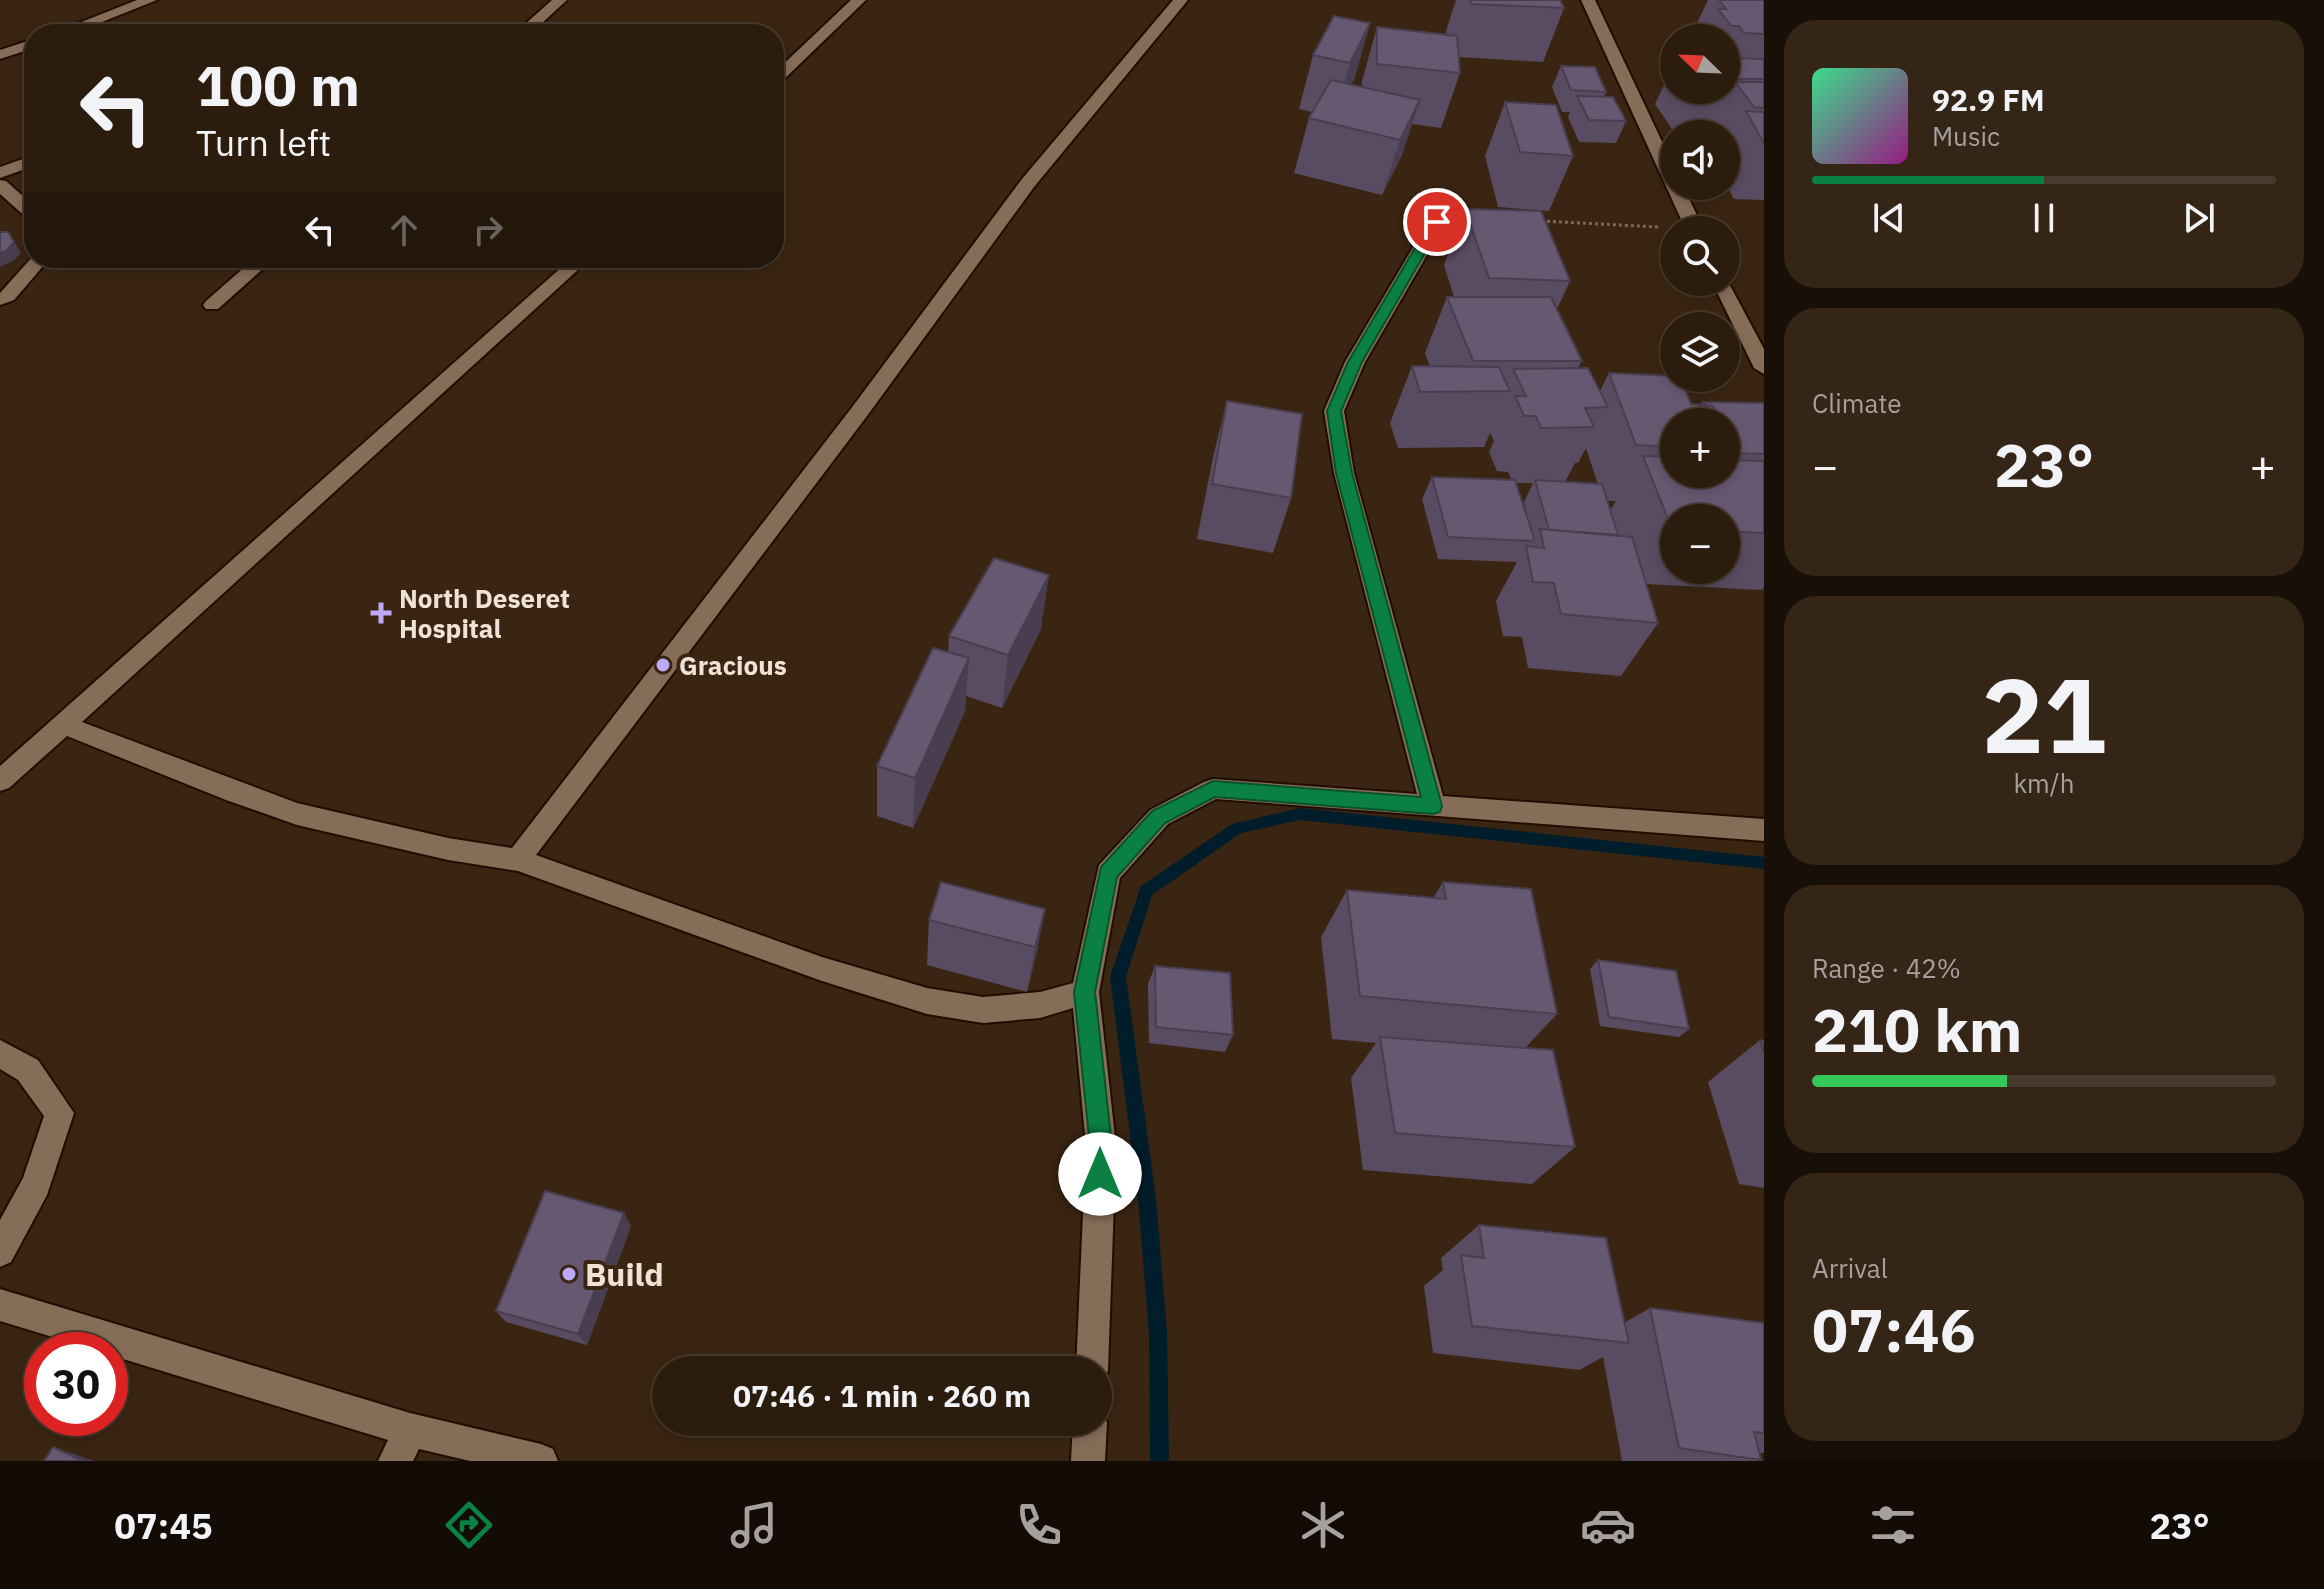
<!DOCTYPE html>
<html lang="en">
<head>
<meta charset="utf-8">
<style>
  body { margin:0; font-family:"IBM Plex Sans",sans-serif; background:#342517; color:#f1f3f6; height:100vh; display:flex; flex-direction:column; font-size:30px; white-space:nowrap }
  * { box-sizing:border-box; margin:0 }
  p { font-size:26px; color:#a6a19e }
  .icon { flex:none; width:44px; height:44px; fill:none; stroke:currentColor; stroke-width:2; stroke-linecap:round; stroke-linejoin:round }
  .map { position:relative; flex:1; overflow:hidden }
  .drawer { display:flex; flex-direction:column; gap:20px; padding:20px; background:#180f08; width:560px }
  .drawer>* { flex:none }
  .banner { position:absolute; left:24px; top:24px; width:760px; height:244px; border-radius:32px; box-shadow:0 4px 12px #0003,0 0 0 2px #483a2e; background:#2c1c0e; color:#f1f3f6; overflow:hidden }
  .needle { width:52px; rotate:293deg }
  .tools { position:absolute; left:1660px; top:24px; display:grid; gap:16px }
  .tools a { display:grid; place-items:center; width:80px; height:80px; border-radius:50%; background:#2c1c0e; box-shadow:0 4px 12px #0003,0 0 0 2px #483a2e; font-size:40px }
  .speed { position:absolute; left:24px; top:1332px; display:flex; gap:16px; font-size:40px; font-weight:700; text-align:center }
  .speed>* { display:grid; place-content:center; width:104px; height:104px; border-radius:50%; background:#2c1c0e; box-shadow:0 4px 12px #0003,0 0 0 2px #483a2e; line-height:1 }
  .speed .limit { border:12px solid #d22; background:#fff; color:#111 }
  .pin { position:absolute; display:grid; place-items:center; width:68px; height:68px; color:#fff; margin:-34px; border:4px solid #fff; border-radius:50%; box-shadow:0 2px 8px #0007 }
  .me { position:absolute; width:88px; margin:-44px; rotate:0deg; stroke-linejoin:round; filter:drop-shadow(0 0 6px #0008) }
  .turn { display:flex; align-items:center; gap:28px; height:168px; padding:0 40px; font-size:36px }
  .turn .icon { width:104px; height:104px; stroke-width:2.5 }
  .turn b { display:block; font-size:56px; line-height:68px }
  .lanes { display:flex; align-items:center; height:76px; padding:0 40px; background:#0003; justify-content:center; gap:40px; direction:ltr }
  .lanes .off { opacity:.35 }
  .big { font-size:60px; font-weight:700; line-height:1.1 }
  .drawer .tile { flex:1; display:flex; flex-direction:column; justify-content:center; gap:12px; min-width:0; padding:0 28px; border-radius:32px; background:#342517 }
  .drawer .dial { align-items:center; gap:0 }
  .dial b { font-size:104px; line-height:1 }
  .song { display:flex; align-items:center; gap:24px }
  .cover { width:96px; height:96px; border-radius:12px; background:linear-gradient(135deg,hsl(150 70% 55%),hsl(310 70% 35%)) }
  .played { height:8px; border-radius:4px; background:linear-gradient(90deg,#0b8043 50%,#483a2e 50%) }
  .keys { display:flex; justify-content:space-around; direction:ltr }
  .heat { display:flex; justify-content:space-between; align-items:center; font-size:44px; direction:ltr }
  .charge { height:12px; border-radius:6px; background:linear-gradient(90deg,#34c759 42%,#483a2e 0) }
  .trip { position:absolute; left:652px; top:1356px; width:460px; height:80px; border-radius:40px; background:#2c1c0e; box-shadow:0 4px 12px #0003,0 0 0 2px #483a2e; font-weight:700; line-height:80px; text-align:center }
  .tab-bar { display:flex; height:128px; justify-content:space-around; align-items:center; background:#120b06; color:#a6a19e }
  .tab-bar .icon { width:56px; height:56px }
  .tab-bar .selected { color:#0b8043 }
  .tab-bar b { font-size:36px; color:#f1f3f6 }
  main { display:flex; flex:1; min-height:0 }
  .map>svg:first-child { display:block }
</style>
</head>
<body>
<main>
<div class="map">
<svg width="1764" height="1461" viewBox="0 0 1764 1461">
  <rect width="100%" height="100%" fill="#3a2512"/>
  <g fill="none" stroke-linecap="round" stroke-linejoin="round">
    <path fill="#001d2b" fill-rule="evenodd" d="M1300,808L1764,857V869L1300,820L1241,833L1152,895L1126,977L1156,1199L1167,1333L1169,1458L1168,1461H1150L1149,1333L1138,1199L1110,977L1141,886L1232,824Z"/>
    <g stroke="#210d00" stroke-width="4">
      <g id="minor">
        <path d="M137,0H157L72,34H51Z"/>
        <path d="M552,0H567L530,34H514Z"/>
        <path d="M851,0H866L779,84L774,86V73Z"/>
        <path d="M1173,0H1188L1034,187L867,416L536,855L822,957L927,988L983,997L1040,992L1073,983L1099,865L1150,810L1204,782L1213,779L1417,794L1334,473L1324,411L1345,362L1428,222L1437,217L1446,222L1365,362L1344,411L1354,473L1443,796L1764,819V841L1216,799L1168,824L1120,878L1099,992L1116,1146L1108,1370L1104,1382L1098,1384V1370H1076L1086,1146L1073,1008L1040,1018L983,1023L927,1014L822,981L518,871L448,860L297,825L226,800L67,736L9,788L0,791V766L572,258H591L82,722L297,803L448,838L512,848L853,406L1022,179Z"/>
        <path d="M1581,0H1595L1674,167V186H1683L1704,230H1686Z"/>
        <path d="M34,39V48L0,59V50Z"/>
        <path d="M34,155V166L0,178V167Z"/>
        <path d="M0,180L6,181L34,206V220L28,219L0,194Z"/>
        <path d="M34,255V258H50L14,300L0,305V293Z"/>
        <path d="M255,258H275L218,309H206L203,305L206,301Z"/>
        <path d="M1726,278L1764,349V374L1754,368L1712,282H1726Z"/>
        <path d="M0,1040L38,1060L74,1113L47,1195L11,1262L0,1267V1220L23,1178L44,1116L18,1080L0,1069Z"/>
        <path d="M0,1289L410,1413L541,1444L553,1449L558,1461H470L419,1449L413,1461H378L388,1440L110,1355V1350H95L0,1321Z"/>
        <path d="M1098,1409L1107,1422L1105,1461H1071L1073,1422H1098Z"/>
      </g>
    </g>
    <path stroke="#7b6858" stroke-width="3" stroke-dasharray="3 3" stroke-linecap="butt" d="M1541,221L1659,227"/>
    <use href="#minor" fill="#866d58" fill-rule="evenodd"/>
  </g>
  <g fill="#594c62" fill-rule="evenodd">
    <path d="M1456,0H1560L1564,8L1543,62L1459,57L1460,73L1441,128L1412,124L1402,155L1382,195L1294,173L1309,118L1312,112L1299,109L1313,55L1370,23L1355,77L1351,84L1362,87V81L1377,27L1447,34L1446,31Z"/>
    <path d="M1708,0H1764V200L1734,199L1726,184V134L1690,133L1688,129H1672L1655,104L1674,64V90H1726V38H1690Z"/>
    <path d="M1561,66L1606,92L1604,96L1626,121L1616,143L1579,142L1568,117L1570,112H1562L1552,87Z"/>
    <path d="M1505,102L1573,156L1549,211L1498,207L1485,156Z"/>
    <path d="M1465,209L1570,281L1557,309L1582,361L1578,368L1600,391L1609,373L1691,404L1701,405L1703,402L1764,403V587L1762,590L1646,584L1658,623L1621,676L1528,668L1522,637L1503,636L1496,601L1517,562L1438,559L1422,499L1432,477L1512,480L1508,472L1497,471L1489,452L1494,441L1490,433L1484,447L1398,448L1390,423L1412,366H1430L1425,353L1447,297H1454L1444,265ZM1674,422H1726V474H1674ZM1586,448L1598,484L1565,482L1575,463H1578ZM1516,483H1533L1524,502L1529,522ZM1607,501H1616L1610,511ZM1674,518H1726V570H1674Z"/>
    <path d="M1227,401L1291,498L1273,553L1197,539L1213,457Z"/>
    <path d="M1041,629L1002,708L966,696L965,711L913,828L877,816V766L948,652L949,636Z"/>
    <path d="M1443,882L1557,1014L1525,1048L1575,1147L1532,1184L1363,1170L1351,1078L1376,1043L1332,1039L1321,937L1347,890L1433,898Z"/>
    <path d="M1045,909L1036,955L1027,992L927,965L929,920Z"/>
    <path d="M1598,960L1689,1029L1679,1037L1600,1026L1590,969Z"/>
    <path d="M1155,966L1233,1035L1225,1052L1149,1043L1148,984Z"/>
    <path d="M1760,1040L1764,1041V1188L1739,1184L1708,1082Z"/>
    <path d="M1479,1225L1624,1323L1650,1308L1764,1323V1452L1759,1454L1761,1460L1756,1461H1622L1603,1357L1579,1370L1433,1353L1424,1286L1443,1270L1441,1258Z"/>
    <path d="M631,1226L587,1345L506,1322L496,1311Z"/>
  </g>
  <g fill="#483e50">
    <path d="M1370,23L1355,77L1335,117L1350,63Z"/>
    <path d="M1420,100L1402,155L1382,195L1400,140Z"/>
    <path d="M14,242L21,253L13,261L0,267V253Z"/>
    <path d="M1049,575L1041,629L1002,708L1008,655Z"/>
    <path d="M969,658L965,711L913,828L915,778Z"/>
    <path d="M1045,909L1036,955L1027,992L1035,947Z"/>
    <path d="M624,1213L631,1226L587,1345L578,1334Z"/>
    <path d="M53,1447L94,1461H83Z"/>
  </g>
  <g fill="#675872" stroke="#483e50" stroke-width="2">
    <path d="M1470,0H1560L1564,8L1471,4Z"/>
    <path d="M1719,0H1764V34L1744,33L1739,26H1731L1718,9H1726Z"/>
    <path d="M1334,16L1370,23L1350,63L1313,55Z"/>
    <path d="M1377,27L1457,36L1460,73L1377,64Z"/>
    <path d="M1726,55L1729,58L1764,59V79H1726Z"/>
    <path d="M1561,66L1595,67L1606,92L1571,90Z"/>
    <path d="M1331,80L1420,100L1400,140L1309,118Z"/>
    <path d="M1735,82H1764V108L1754,107Z"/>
    <path d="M1577,96L1613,97L1626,121L1589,120Z"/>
    <path d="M1505,102L1556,105L1573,156L1520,152Z"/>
    <path d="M1746,111L1764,112V143Z"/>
    <path d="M1465,209L1541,211L1570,281L1489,278Z"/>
    <path d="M0,232H8L14,242L7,250L0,253Z"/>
    <path d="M1447,297H1551L1582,361H1473Z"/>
    <path d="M1412,366L1499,367L1510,391L1420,392Z"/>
    <path d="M1588,368L1608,407L1585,408L1594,427L1541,428L1536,416H1524L1515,396H1526L1513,369Z"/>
    <path d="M1609,373L1674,376V378H1681L1691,404L1713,406L1720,422H1674V447L1636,445Z"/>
    <path d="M1227,401L1302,414L1291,498L1212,484Z"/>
    <path d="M1703,402L1764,403V454L1730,453L1732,450L1726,436V422H1720L1713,406L1705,405Z"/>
    <path d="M1726,436L1732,450H1726Z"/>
    <path d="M1643,456L1674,457V474H1726V460L1764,461V533L1726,531V518H1674V529H1672Z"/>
    <path d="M1432,477L1515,480L1534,538L1533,541L1448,537Z"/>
    <path d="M1535,480L1602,484L1618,535L1549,530Z"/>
    <path d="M1540,529L1632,537L1658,623L1561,614L1554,583L1533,582L1526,546L1544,548Z"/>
    <path d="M994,558L1049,575L1008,655L949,636Z"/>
    <path d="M933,648L969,658L915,778L877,766Z"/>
    <path d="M941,882L1045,909L1035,947L929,920Z"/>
    <path d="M1443,882L1531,889L1557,1014L1360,996L1347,890L1446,899Z"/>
    <path d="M1598,960L1676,971L1689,1029L1609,1017Z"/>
    <path d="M1155,966L1230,973L1233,1035L1156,1027Z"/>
    <path d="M1380,1037L1553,1050L1575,1147L1395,1133Z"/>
    <path d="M1760,1040L1764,1041V1053Z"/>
    <path d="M545,1191L624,1213L578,1334L496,1311Z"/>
    <path d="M1479,1225L1606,1238L1629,1343L1472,1326L1461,1255L1484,1258Z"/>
    <path d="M1650,1308L1764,1323V1433L1754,1432L1761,1460L1679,1448Z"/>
    <path d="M53,1447L83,1461H44Z"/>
  </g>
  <path fill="#0b8043" stroke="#07532c" stroke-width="2" d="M1432,219L1443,222L1362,362L1341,411L1352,473L1442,806L1440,812L1433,814L1215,797L1165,823L1117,877L1095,992L1112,1146L1108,1182L1100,1185L1092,1182L1089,1174L1090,1146L1074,992L1101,867L1152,811L1213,781L1421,797L1336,473L1327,411L1348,362Z"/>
  <g fill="#bda9f5" stroke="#3a2512" stroke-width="3">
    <path d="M377 601h8v8h8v8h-8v8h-8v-8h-8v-8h8z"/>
    <circle cx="663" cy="665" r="8"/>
    <circle cx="569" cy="1274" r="8"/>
  </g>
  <g text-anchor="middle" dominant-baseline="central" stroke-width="8" stroke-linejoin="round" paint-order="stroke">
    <g font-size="26" font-weight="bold" fill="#f1e2d7" stroke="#3a2512" text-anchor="start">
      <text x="399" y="598">North Deseret<tspan x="399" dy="30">Hospital</tspan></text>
      <text x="679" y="665">Gracious</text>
    </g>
    <g font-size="32" font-weight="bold" fill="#f1e2d7" stroke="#3a2512" text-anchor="start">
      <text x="585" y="1274">Build</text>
    </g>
  </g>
</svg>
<div class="tools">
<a><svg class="needle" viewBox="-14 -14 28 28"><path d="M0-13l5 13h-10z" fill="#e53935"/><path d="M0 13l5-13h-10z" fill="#a6a19e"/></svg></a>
<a><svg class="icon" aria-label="sound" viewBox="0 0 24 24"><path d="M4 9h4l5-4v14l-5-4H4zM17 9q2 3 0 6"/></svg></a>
<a><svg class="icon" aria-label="search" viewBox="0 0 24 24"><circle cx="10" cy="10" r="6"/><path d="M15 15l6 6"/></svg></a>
<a><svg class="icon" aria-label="layers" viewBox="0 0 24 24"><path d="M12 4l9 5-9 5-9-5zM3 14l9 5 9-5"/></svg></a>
<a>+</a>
<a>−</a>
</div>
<div class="speed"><div class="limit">30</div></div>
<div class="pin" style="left:1437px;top:222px;background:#d93025"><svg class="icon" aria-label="arrive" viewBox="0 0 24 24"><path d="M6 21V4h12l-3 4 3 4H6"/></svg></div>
<svg class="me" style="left:1100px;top:1174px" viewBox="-20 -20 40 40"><circle r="19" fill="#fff"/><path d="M0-13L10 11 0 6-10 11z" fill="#0b8043"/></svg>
<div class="trip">07:46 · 1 min · 260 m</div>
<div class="banner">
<div class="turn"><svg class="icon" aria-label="left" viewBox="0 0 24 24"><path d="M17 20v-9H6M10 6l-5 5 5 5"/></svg><div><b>100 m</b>Turn left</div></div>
<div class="lanes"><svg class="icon" aria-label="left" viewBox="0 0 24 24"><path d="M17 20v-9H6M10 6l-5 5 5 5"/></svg><svg class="icon off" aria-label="ahead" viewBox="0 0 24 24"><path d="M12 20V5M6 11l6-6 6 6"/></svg><svg class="icon off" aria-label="right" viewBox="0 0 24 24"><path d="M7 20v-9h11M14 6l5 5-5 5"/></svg></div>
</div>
</div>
<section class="drawer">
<div class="tile">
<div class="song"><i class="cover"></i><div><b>92.9 FM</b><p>Music</p></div></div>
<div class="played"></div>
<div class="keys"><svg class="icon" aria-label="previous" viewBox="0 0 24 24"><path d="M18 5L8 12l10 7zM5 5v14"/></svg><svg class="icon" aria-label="pause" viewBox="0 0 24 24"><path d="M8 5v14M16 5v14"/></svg><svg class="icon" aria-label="next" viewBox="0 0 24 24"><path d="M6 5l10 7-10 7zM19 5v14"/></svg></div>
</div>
<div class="tile"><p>Climate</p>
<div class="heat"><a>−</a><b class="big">23°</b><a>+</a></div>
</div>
<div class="tile dial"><b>21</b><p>km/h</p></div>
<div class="tile"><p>Range · 42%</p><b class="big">210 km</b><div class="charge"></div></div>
<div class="tile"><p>Arrival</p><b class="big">07:46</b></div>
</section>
</main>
<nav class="tab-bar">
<b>07:45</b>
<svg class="icon selected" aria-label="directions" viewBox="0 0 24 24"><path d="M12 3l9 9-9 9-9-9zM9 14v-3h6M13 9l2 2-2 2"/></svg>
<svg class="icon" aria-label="music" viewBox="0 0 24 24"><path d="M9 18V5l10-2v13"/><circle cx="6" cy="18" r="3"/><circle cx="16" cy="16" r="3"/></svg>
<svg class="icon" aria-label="phone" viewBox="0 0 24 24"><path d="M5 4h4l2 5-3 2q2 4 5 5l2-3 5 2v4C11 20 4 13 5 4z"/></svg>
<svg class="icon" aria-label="climate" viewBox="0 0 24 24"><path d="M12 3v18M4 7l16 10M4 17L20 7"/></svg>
<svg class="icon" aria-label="car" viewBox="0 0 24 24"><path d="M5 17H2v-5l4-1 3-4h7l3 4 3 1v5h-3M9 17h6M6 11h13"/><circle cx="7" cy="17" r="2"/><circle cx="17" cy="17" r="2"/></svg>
<svg class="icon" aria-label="filters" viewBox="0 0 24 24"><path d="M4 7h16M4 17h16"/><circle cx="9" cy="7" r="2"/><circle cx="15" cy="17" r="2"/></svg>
<b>23°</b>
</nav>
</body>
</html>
